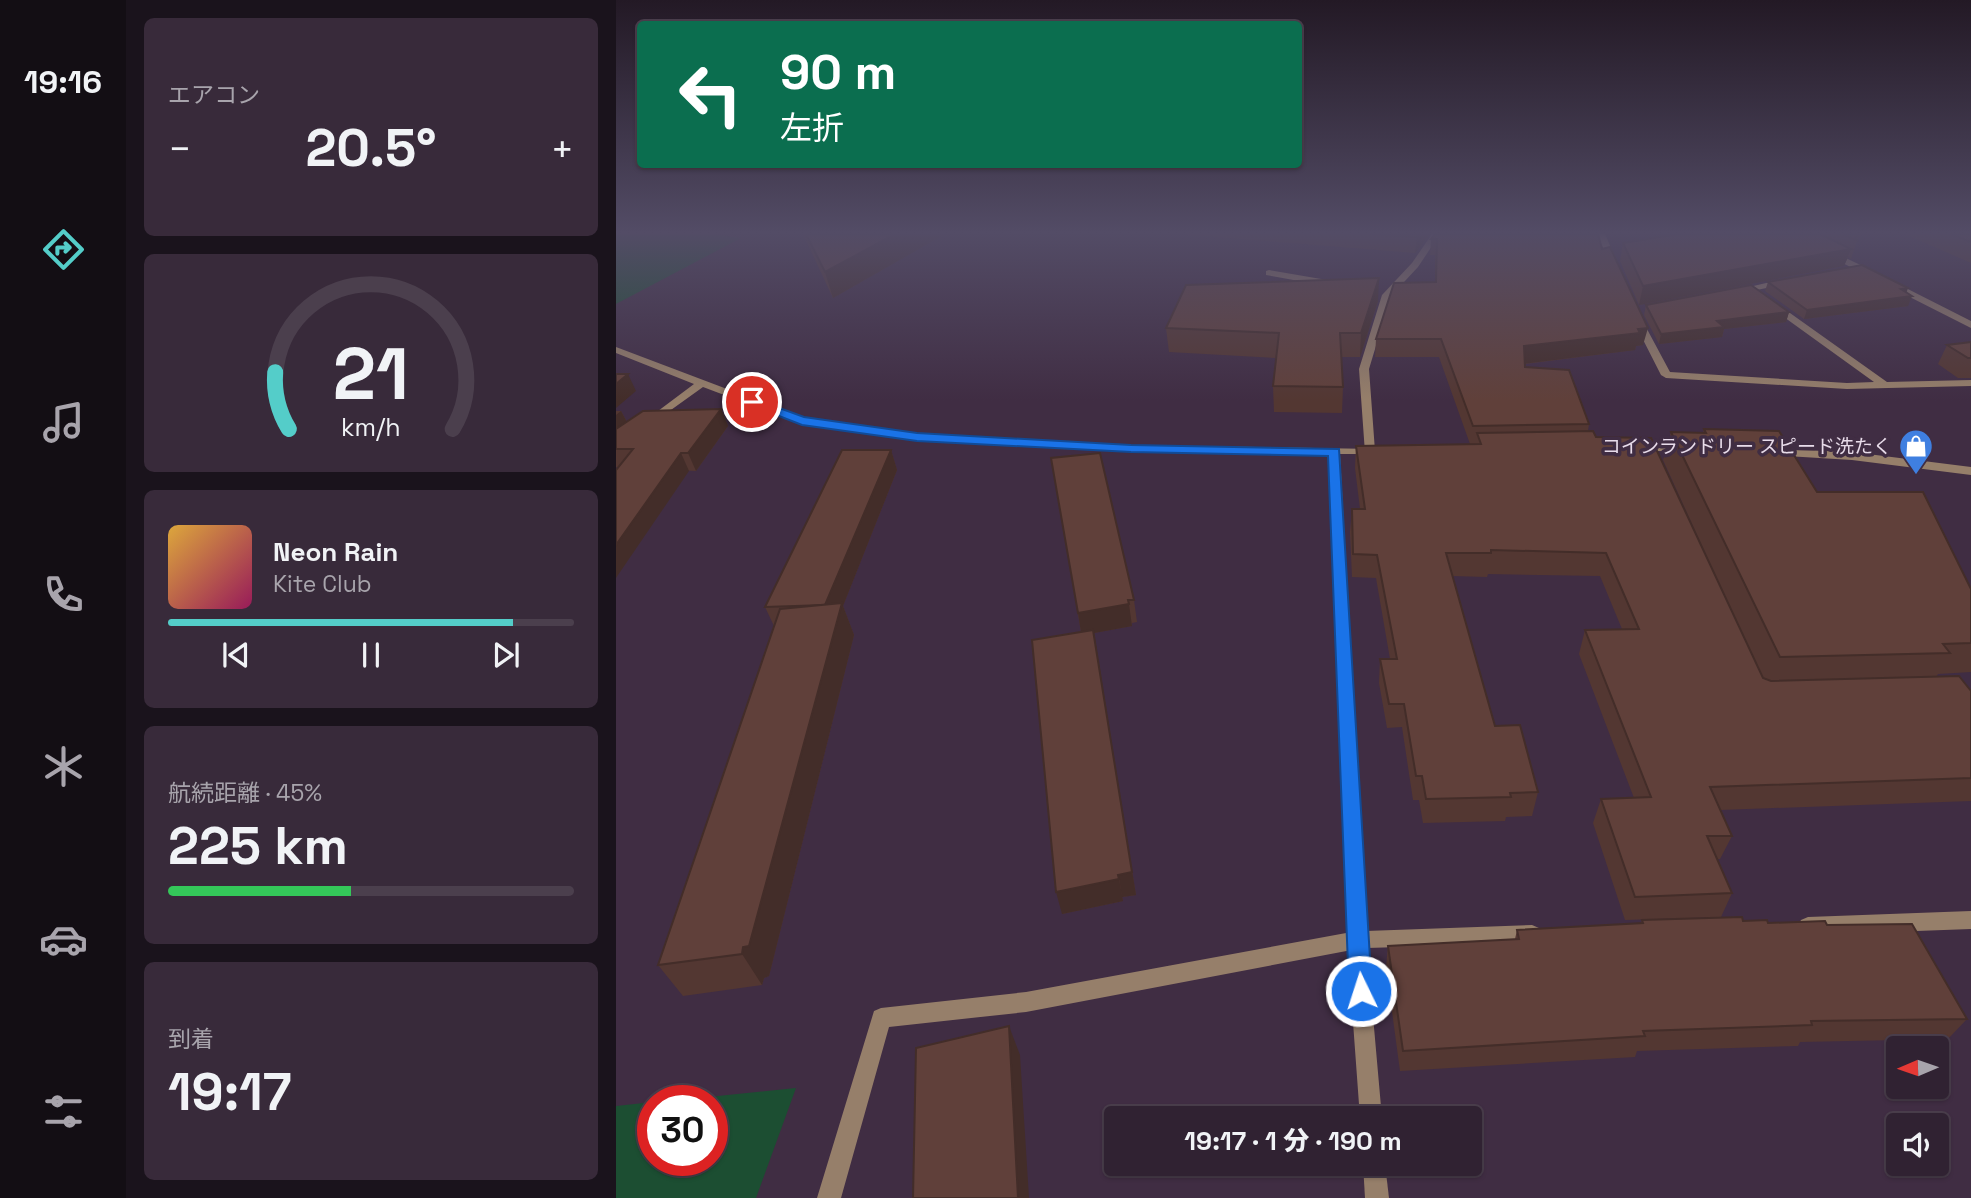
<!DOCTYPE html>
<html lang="ja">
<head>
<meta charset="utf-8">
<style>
  body { margin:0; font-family:"Space Grotesk","Noto Sans JP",sans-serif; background:#382a3a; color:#f1f3f6; height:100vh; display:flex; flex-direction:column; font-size:26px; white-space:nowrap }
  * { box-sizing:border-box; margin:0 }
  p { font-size:23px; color:#a8a4ac }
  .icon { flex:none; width:38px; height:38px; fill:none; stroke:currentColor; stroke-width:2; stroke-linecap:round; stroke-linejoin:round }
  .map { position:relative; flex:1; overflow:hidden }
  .details { display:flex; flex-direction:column; gap:18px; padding:18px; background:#1a131c; width:490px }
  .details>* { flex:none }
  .guide { position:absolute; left:21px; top:21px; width:665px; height:147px; border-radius:7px; box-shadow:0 2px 5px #0004,0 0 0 2px #4b3f4d; background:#0b6e4f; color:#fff; overflow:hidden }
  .needle { width:46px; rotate:268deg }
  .buttons { position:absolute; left:1270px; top:1036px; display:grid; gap:14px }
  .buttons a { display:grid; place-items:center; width:63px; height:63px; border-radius:7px; background:#302232; box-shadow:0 2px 5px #0004,0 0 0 2px #4b3f4d; font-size:35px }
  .speed { position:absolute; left:21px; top:1085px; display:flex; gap:14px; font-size:35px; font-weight:700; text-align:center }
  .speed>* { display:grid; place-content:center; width:91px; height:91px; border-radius:50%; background:#302232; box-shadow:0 2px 5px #0004,0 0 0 2px #4b3f4d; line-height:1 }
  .speed .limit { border:10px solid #d22; background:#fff; color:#111 }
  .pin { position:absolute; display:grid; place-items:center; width:60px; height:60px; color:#fff; margin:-30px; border:4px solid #fff; border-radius:50%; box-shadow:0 2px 7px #0007 }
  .me { position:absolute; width:77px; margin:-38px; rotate:356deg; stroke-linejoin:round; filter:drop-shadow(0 0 5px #0008) }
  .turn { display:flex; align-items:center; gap:24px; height:147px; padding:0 28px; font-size:32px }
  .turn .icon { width:91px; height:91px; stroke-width:2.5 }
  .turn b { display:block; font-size:49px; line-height:60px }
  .big { font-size:52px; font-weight:800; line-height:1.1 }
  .details .card { flex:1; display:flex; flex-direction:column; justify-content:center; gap:10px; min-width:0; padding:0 24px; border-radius:10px; background:#382a3a }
  .details .dial { align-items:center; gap:0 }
  .dial svg { height:182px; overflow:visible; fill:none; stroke:#4b3f4d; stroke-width:7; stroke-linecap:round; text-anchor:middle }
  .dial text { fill:#f1f3f6; stroke:none }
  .song { display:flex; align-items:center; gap:21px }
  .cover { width:84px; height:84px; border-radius:10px; background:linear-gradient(135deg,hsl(40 70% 55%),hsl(330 70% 35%)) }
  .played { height:7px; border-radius:4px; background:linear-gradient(90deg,#54cdc9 85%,#4b3f4d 85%) }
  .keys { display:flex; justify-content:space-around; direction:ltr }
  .heat { display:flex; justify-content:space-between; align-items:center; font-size:38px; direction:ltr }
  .charge { height:10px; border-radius:5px; background:linear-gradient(90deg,#34c759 45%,#4b3f4d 0) }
  .trip { position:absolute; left:488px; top:1106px; width:378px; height:70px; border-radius:7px; background:#302232; box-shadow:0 2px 5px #0004,0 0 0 2px #4b3f4d; font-weight:800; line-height:70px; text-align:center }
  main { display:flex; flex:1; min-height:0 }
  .dock { display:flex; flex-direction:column; width:126px; justify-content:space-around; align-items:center; background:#130e14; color:#a8a4ac }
  .dock .icon { width:49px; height:49px }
  .dock .on { color:#54cdc9 }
  .dock b { font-size:32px; color:#f1f3f6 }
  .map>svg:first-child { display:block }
</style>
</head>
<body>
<main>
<nav class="dock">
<b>19:16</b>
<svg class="icon on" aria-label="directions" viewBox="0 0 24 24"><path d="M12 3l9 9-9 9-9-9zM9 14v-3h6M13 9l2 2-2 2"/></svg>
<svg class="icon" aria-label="music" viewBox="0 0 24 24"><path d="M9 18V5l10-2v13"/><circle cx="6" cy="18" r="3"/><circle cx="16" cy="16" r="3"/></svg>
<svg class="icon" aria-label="phone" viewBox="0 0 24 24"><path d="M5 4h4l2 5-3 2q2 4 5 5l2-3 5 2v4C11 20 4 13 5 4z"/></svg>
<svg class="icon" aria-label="climate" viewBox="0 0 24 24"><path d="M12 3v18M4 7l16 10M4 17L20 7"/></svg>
<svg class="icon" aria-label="car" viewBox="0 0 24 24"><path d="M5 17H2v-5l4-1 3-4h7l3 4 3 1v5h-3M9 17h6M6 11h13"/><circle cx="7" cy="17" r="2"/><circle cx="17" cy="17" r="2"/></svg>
<svg class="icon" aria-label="filters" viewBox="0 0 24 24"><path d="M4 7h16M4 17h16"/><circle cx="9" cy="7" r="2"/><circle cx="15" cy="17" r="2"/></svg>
</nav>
<section class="details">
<div class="card"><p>エアコン</p>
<div class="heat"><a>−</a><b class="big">20.5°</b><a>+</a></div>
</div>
<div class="card dial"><svg viewBox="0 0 100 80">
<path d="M14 69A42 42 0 1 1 86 69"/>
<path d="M14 69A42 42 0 0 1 8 44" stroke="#54cdc9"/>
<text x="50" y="56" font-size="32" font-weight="700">21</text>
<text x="50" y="72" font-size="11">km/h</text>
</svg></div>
<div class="card">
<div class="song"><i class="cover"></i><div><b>Neon Rain</b><p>Kite Club</p></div></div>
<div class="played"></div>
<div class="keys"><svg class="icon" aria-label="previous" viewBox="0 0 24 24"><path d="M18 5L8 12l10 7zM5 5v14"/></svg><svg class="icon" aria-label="pause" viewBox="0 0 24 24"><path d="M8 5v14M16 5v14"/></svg><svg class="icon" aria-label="next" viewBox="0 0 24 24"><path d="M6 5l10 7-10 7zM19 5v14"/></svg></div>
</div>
<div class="card"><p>航続距離 · 45%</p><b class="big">225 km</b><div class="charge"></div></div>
<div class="card"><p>到着</p><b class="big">19:17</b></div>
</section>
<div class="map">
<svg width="1355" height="1198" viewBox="0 0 1355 1198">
  <rect width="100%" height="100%" fill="#402d43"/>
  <g fill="#1c4e32">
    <path d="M0,234H96L125,238L0,304Z"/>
    <path d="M180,1088L140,1198H0V1106L37,1102V1160H96V1101H53Z"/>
  </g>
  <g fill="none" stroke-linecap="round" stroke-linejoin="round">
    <g fill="#967f6a" fill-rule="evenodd">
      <path d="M816,234H824L802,267L775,296L753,369L759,451L757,453H749L743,369L766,295L796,263Z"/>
      <path d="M981,234H989L1002,264L1001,266L994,264Z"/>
      <path d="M653,270L711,280L715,283L711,286L650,275V271Z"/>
      <path d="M1167,279L1170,280V284L1121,294L1116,291Z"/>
      <path d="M1154,303H1160L1271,382L1355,380V386L1231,389L1050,378L1045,375L1016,318L1024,316L1054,372L1231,383L1258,382L1154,307Z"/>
    </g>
    <g fill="#967f6a" fill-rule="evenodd">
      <path d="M1213,250L1257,271L1258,273L1251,275L1210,255L1209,253Z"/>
      <path d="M1272,282H1278L1355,321V328L1272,286Z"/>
      <path d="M0,347L188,418L301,434L515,445L760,449V453L756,454H724L750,931L916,925L923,928L926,934L923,940L916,943L751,948L766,1118H744L731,940L712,454L515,451L301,440L182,423L87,387L34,425L30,424V420L78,384L0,353Z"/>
      <path d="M1021,445L1068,446L1074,449L1068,452L1017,450L1015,448Z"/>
      <path d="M1158,449L1236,452L1355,467V475L1236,460L1154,455V451Z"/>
      <path d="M1355,911V929L1192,935L1185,932L1182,926L1185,920L1192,917Z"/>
      <path d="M747,1164H769L773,1198H749Z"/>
    </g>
    <path fill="#967f6a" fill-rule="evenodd" d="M741,931L748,934L751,940L748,946L741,949L410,1012L273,1027L225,1198H201L258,1011L265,1008L410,992Z"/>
  </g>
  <g fill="#533732">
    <path d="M187,234H329L217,298Z"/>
    <path d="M564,234H814L799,253Z"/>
    <path d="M1062,234H1245L1241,241L1235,259L1232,257L1228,266L1023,305L1004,261L1007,243Z"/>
    <path d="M1289,234H1355V263Z"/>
    <path d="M815,239L986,249L1027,345L1020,346L1019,350L909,364V367L973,424L972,431L980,437L1110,599L1047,460L1055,432L1087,433L1088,429L1201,492L1355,589V672L1322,674L1320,677L1355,691V801L1104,810L1116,836L1104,859H1101L1116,893L1105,917L1009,920L977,823L985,799L1018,798L963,654L969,630L1006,629L984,576L872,574L871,577L836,576L879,726L922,792L916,816L890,817L889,821L807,823L803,800H797L786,727L771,728L763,683L764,659H774L760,578L736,577L734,532L736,509H744L739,468L740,446L854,444L823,357H759L760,339L819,282V255H814Z"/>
    <path d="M1152,282L1290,293L1292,306L1188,319L1149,291Z"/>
    <path d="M762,301L744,357H725L727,387L726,413L658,412L657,386L660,358L553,352L550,328Z"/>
    <path d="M1030,305L1173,312L1170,322L1108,329L1106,337L1043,344L1028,315Z"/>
    <path d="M1355,342V378H1342L1322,364L1331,345Z"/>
    <path d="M105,409L112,426L80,471L0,467V411H5L11,422Z"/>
    <path d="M275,450L281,470L227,606L238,635L153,976L148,978L146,985L67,996L42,965L158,626L149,607Z"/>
    <path d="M435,458L518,600L521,622L516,623V626L478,633L520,895L506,897L507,901L446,914L465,632Z"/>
    <path d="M1026,920L1127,921L1211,925L1351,1019L1332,1039L1184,1042L1182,1046L1021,1051L1019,1057L784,1071L770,967L772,946L899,939L901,930L1025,923Z"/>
  </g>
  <g fill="#432d29">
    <path d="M279,234H329L217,298L209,272Z"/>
    <path d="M804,234H814L799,253L801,237Z"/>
    <path d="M1235,249L1228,266L1023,305L1027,286Z"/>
    <path d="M763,278L762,301L744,357L745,333Z"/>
    <path d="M1292,288L1289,297L1296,296L1292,306L1188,319L1191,310Z"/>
    <path d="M1173,312L1170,322L1108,329L1106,337L1043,344L1045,334L1101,321Z"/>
    <path d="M1032,328L1027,345L1020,346L1019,350L905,364L908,346Z"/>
    <path d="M12,374L20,391L0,408V384Z"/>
    <path d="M105,409L112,426L80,471L72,453Z"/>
    <path d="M5,411L14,428L0,439V415Z"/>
    <path d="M275,450L281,470L227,606L238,635L153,976L148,978L146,985L126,954L209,605Z"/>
    <path d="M65,453L73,471L0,578V545Z"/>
    <path d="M513,604L516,626L478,633L520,895L506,897L462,613Z"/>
    <path d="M503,879L507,901L446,914L440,892Z"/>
    <path d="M393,1026L404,1055L413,1198H402Z"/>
  </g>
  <g fill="#60403a" stroke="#432d29" stroke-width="2">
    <path d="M190,234H279L209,272Z"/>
    <path d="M754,234H804L801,237Z"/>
    <path d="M819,234H982L986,249L994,247L1032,328L1022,329L1024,333L908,346L909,367L953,370L973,424L857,426L825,339H760L778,283L820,282L821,239H815Z"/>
    <path d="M1062,234H1204L1235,249L1027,286L1007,243Z"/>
    <path d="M1227,234H1242L1239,239L1242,241Z"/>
    <path d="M1335,234H1355V242Z"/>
    <path d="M1246,265L1292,288L1285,289L1296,296L1191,310L1152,282Z"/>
    <path d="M763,278L745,333H724L727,387L657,386L663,333L550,328L570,285Z"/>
    <path d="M1135,285L1173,312L1101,321L1108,327L1045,334L1030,305Z"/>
    <path d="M1355,342V358H1352L1331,345Z"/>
    <path d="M0,374H12L0,384Z"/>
    <path d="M105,409L72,453H65L0,545V470L17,449H0V429L27,411Z"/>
    <path d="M1088,429L1163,431L1201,492H1307L1355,589V643L1327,644L1334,653L1164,657L1055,432L1090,433Z"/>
    <path d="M977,431L980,437L1035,438L1147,678L1155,681L1343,676L1355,691V778L1094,787L1116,836H1091L1116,893L1019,897L985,799L1035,797L969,630L1023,629L990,553L875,550V553H830L879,726L904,725L922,792L894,793L895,797L810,799L806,776H800L788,704H773L764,659H781L761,555L737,554L736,509H749L740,446L865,444L861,433Z"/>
    <path d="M226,450H275L209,605L149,607Z"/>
    <path d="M484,453L518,600H512L513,604L462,613L435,458Z"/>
    <path d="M226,603L133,946L127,947L126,954L42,965L164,609Z"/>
    <path d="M477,630L516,872L502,875L503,879L440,892L416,640Z"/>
    <path d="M1126,917L1127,921L1151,920L1152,923L1209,921L1211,925L1296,924L1351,1019L1195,1021L1196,1025L1027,1031L1029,1036L787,1051L772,946L903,939L901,930L1027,923L1026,920Z"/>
    <path d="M393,1026L402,1198H297L300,1048Z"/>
  </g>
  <linearGradient id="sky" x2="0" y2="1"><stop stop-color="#231925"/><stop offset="0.58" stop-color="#534c66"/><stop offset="1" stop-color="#534c66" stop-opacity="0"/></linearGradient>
  <rect width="1355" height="401" fill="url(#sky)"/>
  <path fill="#1a73e8" stroke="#114b97" stroke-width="2" d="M136,398L188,417L301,433L515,445L723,449L756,991L753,999L745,1002L737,999L733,991L712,456L515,452L301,441L186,425L132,404L130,402Z"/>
  <defs>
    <g id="shop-pin" transform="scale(1.75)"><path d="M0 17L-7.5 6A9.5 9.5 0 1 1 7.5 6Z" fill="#3f7fe0" stroke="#402d43"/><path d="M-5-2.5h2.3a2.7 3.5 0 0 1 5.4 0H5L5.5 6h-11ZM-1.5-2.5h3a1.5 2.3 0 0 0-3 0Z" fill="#fff"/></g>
  </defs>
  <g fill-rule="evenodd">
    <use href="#shop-pin" x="1300" y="446"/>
  </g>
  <g text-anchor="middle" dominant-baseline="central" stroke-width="7" stroke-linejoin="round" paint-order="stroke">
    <g font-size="19" fill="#e8dcea" stroke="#402d43" text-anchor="end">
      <text x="1276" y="446">コインランドリー スピード洗たく</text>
    </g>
  </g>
</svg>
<div class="buttons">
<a><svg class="needle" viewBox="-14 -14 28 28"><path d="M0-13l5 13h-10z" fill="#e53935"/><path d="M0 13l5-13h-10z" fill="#a8a4ac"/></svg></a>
<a><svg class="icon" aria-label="sound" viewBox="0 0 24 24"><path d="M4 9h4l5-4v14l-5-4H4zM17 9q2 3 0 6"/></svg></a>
</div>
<div class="speed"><div class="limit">30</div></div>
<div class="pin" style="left:136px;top:402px;background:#d93025"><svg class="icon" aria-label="arrive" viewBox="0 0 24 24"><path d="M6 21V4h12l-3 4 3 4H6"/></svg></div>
<svg class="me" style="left:745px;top:991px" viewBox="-20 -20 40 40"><circle r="17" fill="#1a73e8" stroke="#fff" stroke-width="3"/><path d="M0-11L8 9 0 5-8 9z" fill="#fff"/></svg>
<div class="trip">19:17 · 1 分 · 190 m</div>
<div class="guide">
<div class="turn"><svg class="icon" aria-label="left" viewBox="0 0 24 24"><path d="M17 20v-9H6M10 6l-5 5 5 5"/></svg><div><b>90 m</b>左折</div></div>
</div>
</div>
</main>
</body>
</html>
